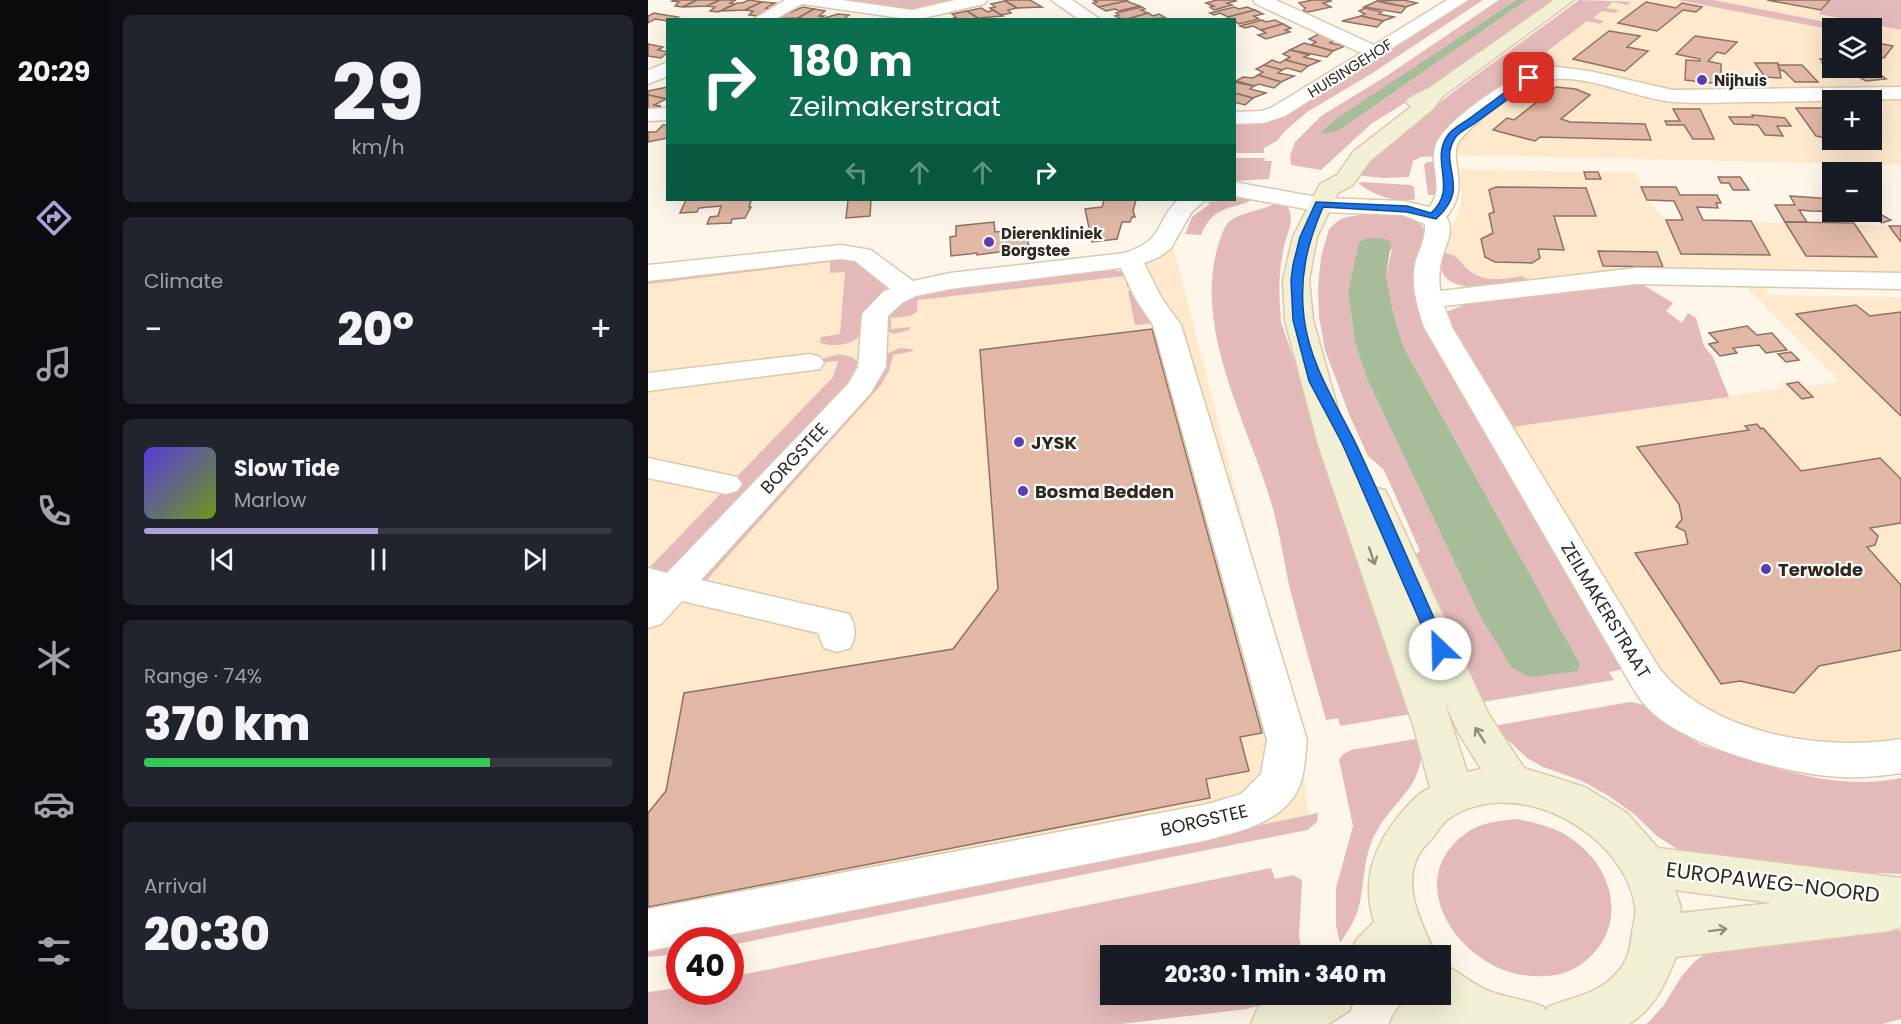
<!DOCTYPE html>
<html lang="en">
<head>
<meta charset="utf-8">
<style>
  body { margin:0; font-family:Poppins,sans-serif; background:#20242c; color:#f1f3f6; height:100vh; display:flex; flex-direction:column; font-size:22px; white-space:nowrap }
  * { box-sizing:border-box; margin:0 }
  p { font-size:20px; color:#9ea1a6 }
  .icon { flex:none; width:33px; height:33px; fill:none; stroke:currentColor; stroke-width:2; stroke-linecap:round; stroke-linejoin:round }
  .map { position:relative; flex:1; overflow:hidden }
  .panel { display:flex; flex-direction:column; gap:15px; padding:15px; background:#0d0f14; width:540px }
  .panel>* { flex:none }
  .guide { position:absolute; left:18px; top:18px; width:570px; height:183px; border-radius:0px; box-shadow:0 6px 24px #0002; background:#0b6e4f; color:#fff; overflow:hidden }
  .buttons { position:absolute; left:1174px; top:18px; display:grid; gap:12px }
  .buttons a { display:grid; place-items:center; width:60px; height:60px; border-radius:0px; background:#171b24; box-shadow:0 6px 24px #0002; font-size:30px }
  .speed { position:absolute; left:18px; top:927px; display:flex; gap:12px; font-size:30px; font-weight:700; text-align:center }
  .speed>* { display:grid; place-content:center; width:78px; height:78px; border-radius:50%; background:#171b24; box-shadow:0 6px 24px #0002; line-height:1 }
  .speed .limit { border:9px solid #d22; background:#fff; color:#111 }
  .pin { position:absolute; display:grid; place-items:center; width:51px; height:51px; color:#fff; margin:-26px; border-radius:12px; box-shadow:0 3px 9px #0006 }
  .me { position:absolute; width:66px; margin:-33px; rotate:336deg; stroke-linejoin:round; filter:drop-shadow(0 0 4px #0008) }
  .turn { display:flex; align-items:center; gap:21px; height:126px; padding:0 24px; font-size:27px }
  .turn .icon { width:78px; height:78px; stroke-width:2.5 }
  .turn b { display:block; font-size:42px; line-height:51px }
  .lanes { display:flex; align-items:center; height:57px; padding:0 24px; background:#0003; justify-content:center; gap:30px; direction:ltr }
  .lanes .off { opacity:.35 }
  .big { font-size:45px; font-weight:800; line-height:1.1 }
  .panel .widget { flex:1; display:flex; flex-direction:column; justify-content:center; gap:9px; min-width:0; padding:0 21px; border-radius:9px; background:#20242c }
  .panel .dial { align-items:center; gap:0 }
  .dial b { font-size:78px; line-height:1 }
  .song { display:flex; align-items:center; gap:18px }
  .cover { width:72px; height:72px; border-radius:9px; background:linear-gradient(135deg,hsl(250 70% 55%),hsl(80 70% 35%)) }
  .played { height:6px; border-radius:3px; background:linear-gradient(90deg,#aea1d8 50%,#363941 50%) }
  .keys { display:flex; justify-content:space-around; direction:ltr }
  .heat { display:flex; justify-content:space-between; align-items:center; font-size:33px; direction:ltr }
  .charge { height:9px; border-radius:4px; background:linear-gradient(90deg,#34c759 74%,#363941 0) }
  .trip { position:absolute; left:452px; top:945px; width:351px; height:60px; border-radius:0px; background:#171b24; box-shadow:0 6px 24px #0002; font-weight:800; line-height:60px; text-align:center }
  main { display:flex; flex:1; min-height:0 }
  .dock { display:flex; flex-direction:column; width:108px; justify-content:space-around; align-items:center; background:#090b0e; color:#9ea1a6 }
  .dock .icon { width:42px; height:42px }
  .dock .current { color:#aea1d8 }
  .dock b { font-size:27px; color:#f1f3f6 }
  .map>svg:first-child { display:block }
</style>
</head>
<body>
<main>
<nav class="dock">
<b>20:29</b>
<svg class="icon current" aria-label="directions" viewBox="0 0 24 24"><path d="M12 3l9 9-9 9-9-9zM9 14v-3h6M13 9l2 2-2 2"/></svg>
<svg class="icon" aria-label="music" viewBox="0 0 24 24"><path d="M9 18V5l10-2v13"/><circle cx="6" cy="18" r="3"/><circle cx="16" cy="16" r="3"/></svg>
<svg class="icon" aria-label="phone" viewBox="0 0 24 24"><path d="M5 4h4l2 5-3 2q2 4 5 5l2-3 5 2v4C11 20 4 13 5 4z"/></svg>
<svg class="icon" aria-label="climate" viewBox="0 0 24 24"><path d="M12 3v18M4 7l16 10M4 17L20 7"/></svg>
<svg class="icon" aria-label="car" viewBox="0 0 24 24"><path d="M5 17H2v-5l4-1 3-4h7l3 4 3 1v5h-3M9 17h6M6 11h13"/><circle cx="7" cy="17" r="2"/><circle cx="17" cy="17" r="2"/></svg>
<svg class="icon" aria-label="filters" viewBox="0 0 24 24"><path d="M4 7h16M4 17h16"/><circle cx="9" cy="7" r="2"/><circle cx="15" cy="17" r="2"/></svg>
</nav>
<section class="panel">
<div class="widget dial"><b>29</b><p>km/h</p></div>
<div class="widget"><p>Climate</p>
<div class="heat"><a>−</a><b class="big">20°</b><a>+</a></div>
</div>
<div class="widget">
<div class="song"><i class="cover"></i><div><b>Slow Tide</b><p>Marlow</p></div></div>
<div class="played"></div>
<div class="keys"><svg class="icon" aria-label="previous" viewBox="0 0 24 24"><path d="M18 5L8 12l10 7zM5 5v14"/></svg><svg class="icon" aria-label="pause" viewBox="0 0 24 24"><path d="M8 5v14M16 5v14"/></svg><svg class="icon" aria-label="next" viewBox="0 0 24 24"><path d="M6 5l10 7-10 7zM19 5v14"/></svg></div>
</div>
<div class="widget"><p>Range · 74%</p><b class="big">370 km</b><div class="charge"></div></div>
<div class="widget"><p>Arrival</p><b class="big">20:30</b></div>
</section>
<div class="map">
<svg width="1253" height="1024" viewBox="0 0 1253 1024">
  <rect width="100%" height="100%" fill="#fff6ea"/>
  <g fill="#fee9cc" fill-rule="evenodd">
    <path d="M946,0H1253V165L809,155L770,149ZM1185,28H1224V68H1185ZM1185,100H1224V140H1185Z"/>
    <path d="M810,169L989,173L999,200L1018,220L1253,226V273L821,287L810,285L799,280L793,271L795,250L812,208L814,195Z"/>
    <path d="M525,246L651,736L662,827L82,940H32L0,955V276L207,251L269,280Z"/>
    <path d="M1096,284H1121L1119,293L1121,295L1253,297V737L1203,746L1138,737L1099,728L1049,708L1016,675L864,427L1137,388L1133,383L1152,379L1160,387L1191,381Z"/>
  </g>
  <g fill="#e4b9ba" fill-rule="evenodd">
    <path d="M175,0H313L261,12Z"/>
    <path d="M819,0H835L723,74L659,112L637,131L629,141L616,148V153H587V121L613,120Z"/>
    <path d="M851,0H868L716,101L673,133L690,131L879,0H906L781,88L723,124L673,170L643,165L642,156L647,142L673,116L737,77Z"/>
    <path d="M931,0L983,2L979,5L965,2L958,8L971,10L967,13L954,11L945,18L956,21L952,24L939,21L897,53L899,69L887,72L787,156L773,157L765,161L761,177L735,178L708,175L710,169L805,92Z"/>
    <path d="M1030,0H1065L1209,28L1185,30Z"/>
    <path d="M1183,0H1253V30L1171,14Z"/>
    <path d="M587,158H617L616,161H624L621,179L587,181Z"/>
    <path d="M779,162H787L790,191L785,195H780L776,165Z"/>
    <path d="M715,182L762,185L766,187L767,199C750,204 724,195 710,183Z"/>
    <path d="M587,195L611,196C587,212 567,201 553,235L537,234L544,217L562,204L558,202L586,200Z"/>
    <path d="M627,203L639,206C648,218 639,233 636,247C630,272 631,296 633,322L769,713L692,726L690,718L678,720C666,676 653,633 642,589C636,562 632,535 625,509C601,422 537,320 576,229C583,212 614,212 627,203Z"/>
    <path d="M725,213L756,216L774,225L778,234L768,262L975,669L961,672L966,680L828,703L764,557L772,551L736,470L720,456L701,414L677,350L671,317L670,287L673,257L681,229L691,220L699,217ZM744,249L738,275L745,312L756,348L932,664L930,671L831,614L719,379L707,343L700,292Z"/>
    <path d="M798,253C809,256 810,259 817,267C832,283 855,280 874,276L881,281C855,284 783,302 794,254Z"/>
    <path d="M190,258L208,261L238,285V291L213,319C213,323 215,329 213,333C207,346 183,347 172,343L173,337L192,334L197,272L182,273V262L0,284V279Z"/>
    <path d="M462,269L478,273L485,287H479L477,276L270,300L269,311L263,316L243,318V329L262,327L261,330L246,334L238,331C241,303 259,299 282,290Z"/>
    <path d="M992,283L1025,303L1018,311L1034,323L1040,313L1048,318L1056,346L1065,357L1081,397L864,427L802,326L798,312L823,302Z"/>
    <path d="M480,291H488L495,311L509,323L487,325Z"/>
    <path d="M252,348L263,349L266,351L245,355L241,371L233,385L56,583L48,581L238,354Z"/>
    <path d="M191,354L204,357L210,362L201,383L19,576L0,569L185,377L190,361L167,363L170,360Z"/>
    <path d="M982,702C1011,704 1028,732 1052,744C1063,749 1076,752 1087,755C1139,773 1198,790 1253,778V874L1129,870L1037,854L1009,836L986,814L961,796L934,781L895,767L879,758L845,726Z"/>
    <path d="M773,738C779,791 740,800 723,843C716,862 716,882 712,902C709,917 701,930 692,943L688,925V888L705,826L691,760L694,755L703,750Z"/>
    <path d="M670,813L669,822L659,830L83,945L82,940H32L31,954L0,957V944L426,864Z"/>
    <path d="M869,819C888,823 908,827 924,839C971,872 980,935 929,967C917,975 899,977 885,976C816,974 750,883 817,834C832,822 851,821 869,819Z"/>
    <path d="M623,868L627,879L645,875L654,880L651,937L655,955L462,956V994L649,995L599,1009L473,1024H0V992L31,988L32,992H82L83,977Z"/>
    <path d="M1253,930V1019L1234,1024H999L1016,1005L1033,977L1047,961L1061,951L1125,931Z"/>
  </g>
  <g fill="#a7bc99">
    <path d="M868,0H879L690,131L672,134L688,119Z"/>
    <path d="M725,238L738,239L743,243L738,275L745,312L756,348L932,664L930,671L882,677L864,668L831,614L719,379L707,343L700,292L711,243L716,239Z"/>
  </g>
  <g fill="#e1b8a6" stroke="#907163" stroke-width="1.5">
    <path d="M26,0H49L35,7L27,6L31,2L24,1Z"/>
    <path d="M49,0H72L59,6L35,7Z"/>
    <path d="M72,0H88L82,3L87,4L70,12L62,11L67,7L59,6Z"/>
    <path d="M101,0L114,2L97,10L73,11L89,3H94Z"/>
    <path d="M361,0H382L394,7L369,8L357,1Z"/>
    <path d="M445,0H479L480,1L451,7L445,3L449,2Z"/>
    <path d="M569,0H586L588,1L579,3L584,5L566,10L562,7L566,6L558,3Z"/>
    <path d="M664,0H681L683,1L675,3L683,7L660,12L655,11L657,8L651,3Z"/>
    <path d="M755,0L769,3L758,7L729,1Z"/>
    <path d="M1119,0H1182L1173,10Z"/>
    <path d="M357,1L369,8L360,10L363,13L353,15L342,8L347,7L343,4Z"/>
    <path d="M478,1L492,6L471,11L467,9L458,11L451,7Z"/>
    <path d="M729,1L737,3L758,7L753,13L716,7Z"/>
    <path d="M114,2L127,3L118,8L124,9L109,16L101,15L105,11L97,10Z"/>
    <path d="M998,2L1028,8L1034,3L1054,7L1048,12L1035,10L1009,31L970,23Z"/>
    <path d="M155,7L166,9L150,18L123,19L138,11L143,12Z"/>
    <path d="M494,7L497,9L493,10L500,13L476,20L467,16L471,15L468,13Z"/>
    <path d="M586,7L591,9L599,7L607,10L580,17L572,13L566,15L562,13Z"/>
    <path d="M333,8L340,12L345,10L355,16L330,18L319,11Z"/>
    <path d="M717,8L734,12L731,14L746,17L735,21L713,16L717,14L711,11Z"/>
    <path d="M166,9L177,11L171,16H176L170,20L150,18Z"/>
    <path d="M607,10L615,14L606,16L611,19L591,24L580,17Z"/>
    <path d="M319,11L332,20L303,19L308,17L304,14Z"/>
    <path d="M6,13L11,14L30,17L20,21L7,19L0,23V16Z"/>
    <path d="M500,13L505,16L511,14L518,18L476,20Z"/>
    <path d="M190,14L201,15L194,20H170Z"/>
    <path d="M713,16L735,21L729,27L694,21Z"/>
    <path d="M614,20L618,22L627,20L635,24L613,30L605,26L597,28L592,26Z"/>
    <path d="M635,24L643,28L637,30L642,32L618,39L610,35L618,33L613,30Z"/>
    <path d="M961,31L992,36L979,47L1000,51L977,71L925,59Z"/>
    <path d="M673,33L687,40L682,43L697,46L685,51L663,45L668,42L661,39Z"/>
    <path d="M1047,36L1089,42L1077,54L1069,52L1060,61L1073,64V84L1037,80L1038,60L1052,61V59L1028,54Z"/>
    <path d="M1224,42L1245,46L1236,58L1224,55Z"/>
    <path d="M656,43L663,45L685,51L679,57L642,50Z"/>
    <path d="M0,44L15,47L10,50L20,52L13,58L0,56Z"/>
    <path d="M642,50L661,55L656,57L672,61L660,66L637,60L642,57L635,54Z"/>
    <path d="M1185,58V68H1195L1199,72L1228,71L1238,79L1218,81L1211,77H1187L1174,63L1176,62L1172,59Z"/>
    <path d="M624,60L632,63L637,60L660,66L653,72L639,68L634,70L616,65Z"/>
    <path d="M1107,63H1130L1133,78L1117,77Z"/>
    <path d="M616,65L634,70L630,73L646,76L633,82L610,75L615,72L608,69Z"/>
    <path d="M1130,65H1154L1170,82H1147L1136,71L1132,70Z"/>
    <path d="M610,75L633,82L626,88L611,84L606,86L588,81L595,77L605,78Z"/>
    <path d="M586,82L606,86L602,89L618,93L605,98L586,93Z"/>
    <path d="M20,87V99L0,95V91Z"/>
    <path d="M908,87L928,89L942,95L913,119L922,122L997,124L1003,140L892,137L887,141L845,130L859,118L866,120Z"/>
    <path d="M586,93L605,98L597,105L586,102Z"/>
    <path d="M0,95L18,99L6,105L13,106L0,110Z"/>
    <path d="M1148,108H1185V118H1182L1185,122V139L1168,136Z"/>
    <path d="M1025,109H1052L1066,139H1045L1036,125H1019L1017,121H1032Z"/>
    <path d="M1104,115L1137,118L1143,126H1129L1135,136L1117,135L1110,125L1086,124L1081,117H1105Z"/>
    <path d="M15,125H20V138L0,142V132H8Z"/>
    <path d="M936,172H950L953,179H938Z"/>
    <path d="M1070,177H1092L1101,190H1085L1081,183H1073Z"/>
    <path d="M848,187L938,188L948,216H906L916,250L890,249L892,258L884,263L847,262L837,257L833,239L845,233L841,214L846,212L841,190Z"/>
    <path d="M993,187H1028L1032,195H1069L1073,203H1068L1070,208L1049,207L1055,220L1103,221L1122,255L1033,254L1018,220H1035L1026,201L999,200Z"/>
    <path d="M1142,196L1185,199V212H1198L1163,211L1151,210L1159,222H1137L1127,205H1147Z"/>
    <path d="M38,200H100L103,201L101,207H103L97,218L84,219L83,223L59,224L62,217L70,216L73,206L51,208L49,212L32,213Z"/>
    <path d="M200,200H223L222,216L198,218Z"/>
    <path d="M456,200H488L485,211L487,217H484L482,222H474L469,239L444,242L437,209L454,207Z"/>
    <path d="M1230,213L1243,220L1234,223L1221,216Z"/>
    <path d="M346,222L347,232L378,229L381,248L329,255V253L303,256L302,237L308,236V226Z"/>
    <path d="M1137,222L1206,223L1229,257L1158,256Z"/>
    <path d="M1241,226H1253V242Z"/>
    <path d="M950,251L1009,252L1015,267L955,266Z"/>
    <path d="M1208,305L1222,316L1253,312V416L1148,314Z"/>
    <path d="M1099,326L1109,335L1124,333L1139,350L1118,353L1111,345L1085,348L1089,353L1072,356L1061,344L1070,342L1061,333Z"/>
    <path d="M504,329L614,733L592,737L601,771L558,779L562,798L0,907V813L18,791L36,693L305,649L350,589L332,350Z"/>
    <path d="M1143,352L1151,360L1138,362L1130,354Z"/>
    <path d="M1150,382L1165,397L1154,399L1139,384Z"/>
    <path d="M1109,424L1113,429L1115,428L1153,471L1232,458L1253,479V523L1222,528L1230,536L1227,545L1219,547L1253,585V650L1171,666L1146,693L1092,681L1073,684L987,553L1040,544L1037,531L1028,527L1034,519L1031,504L989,447L1101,430L1097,426Z"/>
  </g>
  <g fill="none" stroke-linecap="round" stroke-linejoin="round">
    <g stroke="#ddc8ac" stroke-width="3">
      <g id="street">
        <path d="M137,0H194L264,10L307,0H339L336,4L267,20L154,4L126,20H104Z"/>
        <path d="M403,0H424L453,20H432Z"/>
        <path d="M605,0H628L726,45L799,0H820L637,116L615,123L586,124V112L613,111L623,108L713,53L608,4Z"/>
        <path d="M20,62V76L0,84V70Z"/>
        <path d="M908,67L941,71L1025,90L1253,87V99C1203,100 1153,102 1103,102C1077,102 1051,104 1026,102C983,98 941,73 897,80C875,84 826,122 812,140C798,158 825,185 798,217C808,231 796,247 793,262C791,272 791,281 792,291L988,268L1253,273V289L988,284L796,306L805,329L1011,668C1062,734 1175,752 1253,739V773C1233,776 1214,778 1194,777C1142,775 1054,750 1012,719C1001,711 992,700 985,688L777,329C769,307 762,283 768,260C772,248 778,237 777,224L755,215L674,212L586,196V182L674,198L755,201L781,207C798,188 780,166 788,145C796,122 853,84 876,74C886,69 897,69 908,67Z"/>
        <path d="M20,108V120L0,121V109Z"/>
        <path d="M530,200H557L543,213L523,248L511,257L496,263L513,297L533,325L659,740C657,754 657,769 653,782C639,822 595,830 560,840L55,940H32V945L0,951V909L560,804L593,794L613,774L619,740L505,325L487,298L473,268L302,289L268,296L254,303L240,316L238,367L222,394L53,580L201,614C208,627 209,635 202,648L189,652L176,648L170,633L34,601L13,624L0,628V568L19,573L200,384L210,367L214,314L236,291L242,289L207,261L193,259L0,281V265L193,245L223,250L265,281L302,273L477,253C519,238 505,224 530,200Z"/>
        <path d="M162,354L172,357L176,363L172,369L0,391V373Z"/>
        <path d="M0,458L89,477L94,484L89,491L78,494L0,478Z"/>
      </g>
    </g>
    <g stroke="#ddc8ac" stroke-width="3">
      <g id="secondary">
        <path d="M906,0H926L795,96L785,109L722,161L705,185L690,193L669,237L661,280L665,320L700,445L717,489L725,487L737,490L741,498L840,713L876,768L937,787L979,813L1010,848L1253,878V927L1242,931L1028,957C1017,984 1007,1008 981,1024H742C752,998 766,994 792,994V963C810,970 823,984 841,991C859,998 878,999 896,1007L898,1011L900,1007C923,997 947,995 965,977C979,964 982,951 984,933C985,924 989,914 987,906C975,831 867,774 802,818C796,821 791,829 787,835C782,841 774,848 770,856C753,889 776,927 788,956H702L708,940L726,922C713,879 726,844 755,811C764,801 770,793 782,788L766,728L670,445L637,320L635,280L645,237L672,184L689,175L706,151L763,107L758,102L761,98L781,88ZM797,703L810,732L833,769L819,772ZM1027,890L1124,903L1032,913L1033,907Z"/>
        <path d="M638,994H708L701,1011L680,1024H603L610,1007Z"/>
      </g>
    </g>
    <use href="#street" fill="#fff" fill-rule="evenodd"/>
    <use href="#secondary" fill="#f1efd4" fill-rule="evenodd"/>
  </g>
  <defs><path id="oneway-shaft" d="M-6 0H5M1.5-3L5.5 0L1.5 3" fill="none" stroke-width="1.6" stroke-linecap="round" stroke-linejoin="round" transform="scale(1.5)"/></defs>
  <g stroke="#908c78">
    <use href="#oneway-shaft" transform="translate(724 556) rotate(71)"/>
    <use href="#oneway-shaft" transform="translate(832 735) rotate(-123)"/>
    <use href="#oneway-shaft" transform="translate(1070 930) rotate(-7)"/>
  </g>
  <path fill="#1a73e8" stroke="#114b97" stroke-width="1.5" d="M879,76L885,78C868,95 845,109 826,124C820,128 811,132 807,138C789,166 825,186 788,219L759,212L675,207C659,244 651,277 656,318C662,365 688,403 708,444C740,512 769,581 800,649L797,653H786L784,649L694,443L661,381L645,320L643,280L645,265L652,237L668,202L759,206L783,213C811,188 781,161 800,135C805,128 815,123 822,118C841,104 860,90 879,76Z"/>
  <g fill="#5c3cb4" stroke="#fff" stroke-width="2">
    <circle cx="1054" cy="80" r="6"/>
    <circle cx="341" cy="242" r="6"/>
    <circle cx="371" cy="442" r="6"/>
    <circle cx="375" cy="491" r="6"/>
    <circle cx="1118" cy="569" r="6"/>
  </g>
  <g text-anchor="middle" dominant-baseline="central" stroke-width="4.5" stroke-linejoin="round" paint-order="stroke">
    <g font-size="15" fill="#30281d" stroke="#fff">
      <text transform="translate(702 68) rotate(-32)">HUISINGEHOF</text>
    </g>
    <g font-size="15" font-weight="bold" fill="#30281d" stroke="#fff" text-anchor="start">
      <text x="1066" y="80">Nijhuis</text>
      <text x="353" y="233">Dierenkliniek<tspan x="353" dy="17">Borgstee</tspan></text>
    </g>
    <g font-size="18" font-weight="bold" fill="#30281d" stroke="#fff" text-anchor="start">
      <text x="383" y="442">JYSK</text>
      <text x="387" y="491">Bosma Bedden</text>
      <text x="1130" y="569">Terwolde</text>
    </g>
    <g font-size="18" fill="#30281d" stroke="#fff">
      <text transform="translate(146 458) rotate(-47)">BORGSTEE</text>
      <text transform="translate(958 610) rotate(59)">ZEILMAKERSTRAAT</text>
      <text transform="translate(556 820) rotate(-13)">BORGSTEE</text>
    </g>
    <g font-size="21" fill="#30281d" stroke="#fff">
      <text transform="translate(1125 882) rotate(7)">EUROPAWEG-NOORD</text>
    </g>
  </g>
</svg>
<div class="buttons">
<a><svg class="icon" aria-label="layers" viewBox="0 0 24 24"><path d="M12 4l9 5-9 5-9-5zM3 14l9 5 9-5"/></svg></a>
<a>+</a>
<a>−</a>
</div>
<div class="speed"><div class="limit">40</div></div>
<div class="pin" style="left:881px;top:78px;background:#d93025"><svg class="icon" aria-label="arrive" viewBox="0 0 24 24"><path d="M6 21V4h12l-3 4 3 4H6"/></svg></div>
<svg class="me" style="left:792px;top:649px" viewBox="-20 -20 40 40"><circle r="19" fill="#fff"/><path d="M0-13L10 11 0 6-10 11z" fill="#1a73e8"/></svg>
<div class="trip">20:30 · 1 min · 340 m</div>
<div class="guide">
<div class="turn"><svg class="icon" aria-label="right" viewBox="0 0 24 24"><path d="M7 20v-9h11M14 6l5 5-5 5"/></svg><div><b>180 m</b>Zeilmakerstraat</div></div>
<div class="lanes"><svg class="icon off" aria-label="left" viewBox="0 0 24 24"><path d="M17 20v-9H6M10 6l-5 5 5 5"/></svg><svg class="icon off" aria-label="ahead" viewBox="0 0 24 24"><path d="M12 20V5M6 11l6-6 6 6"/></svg><svg class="icon off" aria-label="ahead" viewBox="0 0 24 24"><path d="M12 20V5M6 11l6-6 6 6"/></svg><svg class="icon" aria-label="right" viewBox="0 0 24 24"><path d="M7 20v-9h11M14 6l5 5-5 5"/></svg></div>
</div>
</div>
</main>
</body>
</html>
